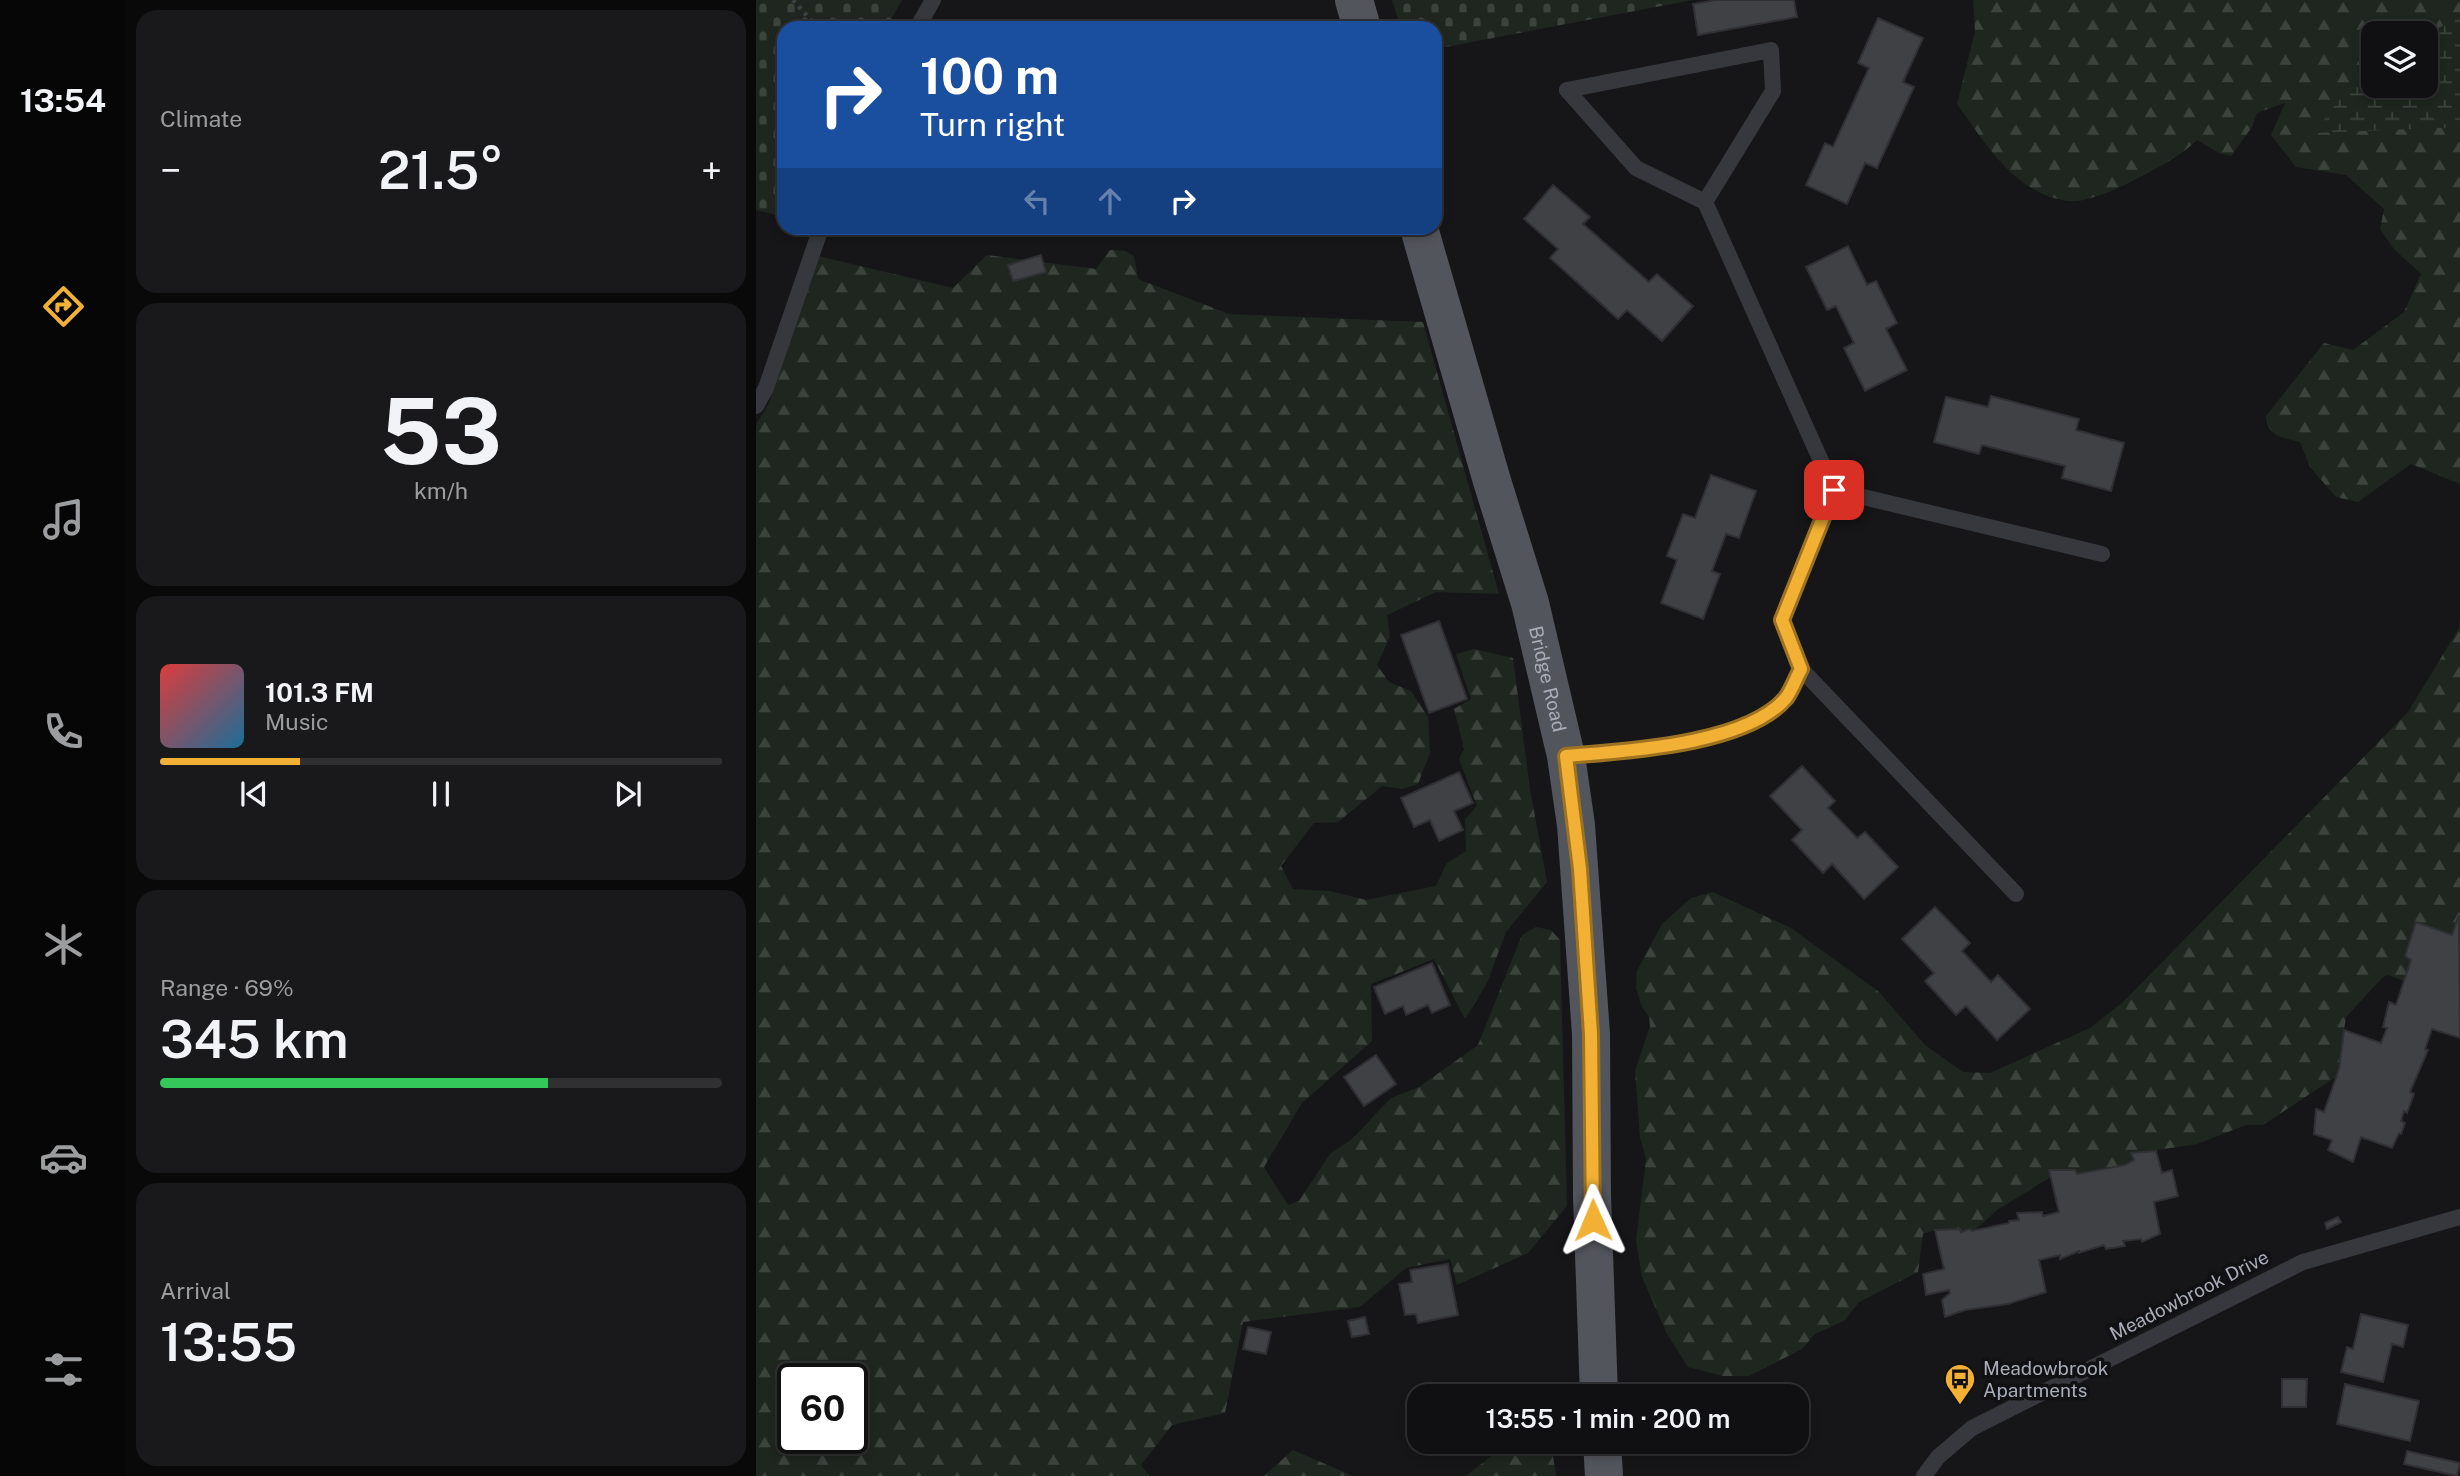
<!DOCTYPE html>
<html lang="en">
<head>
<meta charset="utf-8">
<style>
  body { margin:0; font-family:"Public Sans",sans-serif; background:#19191b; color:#f1f3f6; height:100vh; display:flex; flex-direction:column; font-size:26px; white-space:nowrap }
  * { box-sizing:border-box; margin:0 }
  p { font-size:23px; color:#9c9d9f }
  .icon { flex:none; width:38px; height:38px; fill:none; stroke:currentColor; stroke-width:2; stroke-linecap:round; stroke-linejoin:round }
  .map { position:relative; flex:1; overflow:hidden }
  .side { display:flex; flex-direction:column; gap:10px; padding:10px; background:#09090a; width:630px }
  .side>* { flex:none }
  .top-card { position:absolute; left:21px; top:21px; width:665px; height:214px; border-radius:21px; box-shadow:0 4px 10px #0003,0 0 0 2px #303032; background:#1a4fa0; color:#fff; overflow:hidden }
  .fabs { position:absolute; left:1605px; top:21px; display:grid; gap:14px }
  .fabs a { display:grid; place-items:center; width:77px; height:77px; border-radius:14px; background:#101012; box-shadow:0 4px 10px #0003,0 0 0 2px #303032; font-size:35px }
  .speed { position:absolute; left:21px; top:1363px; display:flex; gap:14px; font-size:35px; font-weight:700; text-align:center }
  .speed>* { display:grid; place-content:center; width:91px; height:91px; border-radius:50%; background:#101012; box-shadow:0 4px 10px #0003,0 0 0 2px #303032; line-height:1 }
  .speed .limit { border:4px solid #111; border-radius:10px; background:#fff; color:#111 }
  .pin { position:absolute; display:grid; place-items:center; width:60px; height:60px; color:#fff; margin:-30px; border-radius:14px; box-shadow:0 4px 10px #0006 }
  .me { position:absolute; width:77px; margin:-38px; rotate:359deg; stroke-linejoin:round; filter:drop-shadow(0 0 5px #0008) }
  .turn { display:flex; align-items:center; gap:24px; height:147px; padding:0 28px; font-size:32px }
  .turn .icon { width:91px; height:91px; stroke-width:2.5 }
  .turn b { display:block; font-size:49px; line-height:60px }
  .lanes { display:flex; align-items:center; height:66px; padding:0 28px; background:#0003; justify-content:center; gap:35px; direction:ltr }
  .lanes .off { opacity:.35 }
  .big { font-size:52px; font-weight:600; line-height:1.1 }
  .side .widget { flex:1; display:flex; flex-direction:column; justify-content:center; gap:10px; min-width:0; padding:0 24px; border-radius:21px; background:#19191b }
  .side .dial { align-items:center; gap:0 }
  .dial b { font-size:91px; line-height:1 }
  .song { display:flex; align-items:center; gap:21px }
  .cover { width:84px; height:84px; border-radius:10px; background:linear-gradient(135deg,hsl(0 70% 55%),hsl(200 70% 35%)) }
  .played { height:7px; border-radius:4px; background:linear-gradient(90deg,#f2b134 25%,#303032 25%) }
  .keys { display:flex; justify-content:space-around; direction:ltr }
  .heat { display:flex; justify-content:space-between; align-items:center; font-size:38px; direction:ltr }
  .charge { height:10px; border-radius:5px; background:linear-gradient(90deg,#34c759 69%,#303032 0) }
  .trip { position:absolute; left:651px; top:1384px; width:402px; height:70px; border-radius:21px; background:#101012; box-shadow:0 4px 10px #0003,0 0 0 2px #303032; font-weight:600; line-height:70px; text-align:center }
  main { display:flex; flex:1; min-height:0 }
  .tab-bar { display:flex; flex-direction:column; width:126px; justify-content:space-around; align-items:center; background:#060607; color:#9c9d9f }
  .tab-bar .icon { width:49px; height:49px }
  .tab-bar .active { color:#f2b134 }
  .tab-bar b { font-size:32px; color:#f1f3f6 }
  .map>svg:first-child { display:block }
</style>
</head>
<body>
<main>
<nav class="tab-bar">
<b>13:54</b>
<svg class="icon active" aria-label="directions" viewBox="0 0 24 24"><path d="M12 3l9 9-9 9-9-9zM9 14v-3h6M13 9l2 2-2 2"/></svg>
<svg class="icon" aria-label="music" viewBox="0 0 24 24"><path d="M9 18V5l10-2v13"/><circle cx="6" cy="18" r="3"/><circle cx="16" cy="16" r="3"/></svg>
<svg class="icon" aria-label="phone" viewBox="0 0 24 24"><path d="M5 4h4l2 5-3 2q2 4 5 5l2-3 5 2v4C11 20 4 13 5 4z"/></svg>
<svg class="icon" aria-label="climate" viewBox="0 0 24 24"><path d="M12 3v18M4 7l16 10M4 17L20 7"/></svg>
<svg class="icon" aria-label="car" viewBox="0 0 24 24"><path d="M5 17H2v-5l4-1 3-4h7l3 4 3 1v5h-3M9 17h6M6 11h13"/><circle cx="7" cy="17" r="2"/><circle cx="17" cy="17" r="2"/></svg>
<svg class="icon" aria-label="filters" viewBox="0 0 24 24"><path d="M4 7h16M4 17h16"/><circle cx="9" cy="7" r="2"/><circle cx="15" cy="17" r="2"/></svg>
</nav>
<section class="side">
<div class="widget"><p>Climate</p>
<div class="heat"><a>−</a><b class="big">21.5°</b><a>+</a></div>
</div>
<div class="widget dial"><b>53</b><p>km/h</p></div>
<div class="widget">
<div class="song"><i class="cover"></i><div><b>101.3 FM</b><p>Music</p></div></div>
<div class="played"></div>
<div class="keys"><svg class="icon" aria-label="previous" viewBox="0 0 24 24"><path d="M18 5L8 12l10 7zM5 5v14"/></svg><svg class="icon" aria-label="pause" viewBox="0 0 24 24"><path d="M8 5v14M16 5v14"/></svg><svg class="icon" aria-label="next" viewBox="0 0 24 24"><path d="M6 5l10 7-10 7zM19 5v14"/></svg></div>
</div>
<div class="widget"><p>Range · 69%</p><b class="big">345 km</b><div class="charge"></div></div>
<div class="widget"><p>Arrival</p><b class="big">13:55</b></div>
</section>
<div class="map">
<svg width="1704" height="1476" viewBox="0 0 1704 1476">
  <defs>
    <pattern id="forest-firs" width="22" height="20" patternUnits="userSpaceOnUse" patternTransform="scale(1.75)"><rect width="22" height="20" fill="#1e261f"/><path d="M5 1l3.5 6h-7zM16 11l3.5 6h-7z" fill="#3c433d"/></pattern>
    <pattern id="wetland-marsh" width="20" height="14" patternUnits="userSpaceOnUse" patternTransform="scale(1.75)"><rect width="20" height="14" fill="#1e261f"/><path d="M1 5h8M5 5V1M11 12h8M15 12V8" fill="none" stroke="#3c433d"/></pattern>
    <pattern id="cemetery-stones" width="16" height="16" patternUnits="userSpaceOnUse" patternTransform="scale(1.75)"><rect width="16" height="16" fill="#1e261f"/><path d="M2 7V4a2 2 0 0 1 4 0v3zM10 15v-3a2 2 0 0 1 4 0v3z" fill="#3c433d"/></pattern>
  </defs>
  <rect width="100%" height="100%" fill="#161618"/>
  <g fill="url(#forest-firs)" fill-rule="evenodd">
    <path d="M1217,0H1704V484L1655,464L1602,502L1580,497L1554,467L1544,442C1527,438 1511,436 1510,416L1568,343L1597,350L1648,312L1665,274L1638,249L1624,229L1628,209L1590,175L1540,167L1515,135L1529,103L1501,113L1496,127L1475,156L1463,153L1441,140C1424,157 1403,167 1382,178C1366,187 1329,204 1311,201C1258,193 1230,144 1201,104L1219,31ZM1617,33H1670V86H1617Z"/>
    <path d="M354,250L369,251L378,256L382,279L473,314L667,322L743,594L680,592L631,615L634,637L621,665L633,682L655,691L672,717L674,753L662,784L646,789L626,786L582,822L558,823L525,866L537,889L574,891L610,900L680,886L691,863L710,851L709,819L721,806L703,759L708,749L698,709L715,699L700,654L718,649L757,658L774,789L791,882L750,932L731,983L709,1019L678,959L615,984L616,1041L546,1103L508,1167L532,1205L543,1201L574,1154L596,1139L635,1098L663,1087L722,1045L766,935L780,927L795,930L804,940L811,1206L772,1253L701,1285L694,1259L650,1268L604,1307L487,1322L469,1413L416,1425L385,1465L393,1476H0V425L13,403L62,256L197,288L231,255L340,269ZM37,1379H96V1438H37Z"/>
    <path d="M1704,620V916L1696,935L1660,922L1650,955L1655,960L1648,981L1632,975L1627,977L1590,1017L1581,1076L1507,1125H1490L1441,1144L1375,1154L1378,1160L1369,1165L1321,1174L1319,1170H1294L1295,1177L1241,1210L1219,1230L1205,1232L1204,1229L1179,1230L1167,1234L1162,1272L1103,1302L1088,1321L1059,1334L1046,1349L993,1376H967L932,1367L911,1334L886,1277L880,1241L890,1159L884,1137L879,1071L894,1026L893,1017L886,1007L880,988L881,971L906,924L935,898L957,892L1035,928L1122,991L1169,1045L1207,1072L1234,1073L1334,1028L1367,1002L1652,712L1703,628Z"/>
    <path d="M753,1442H795L800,1476H710Z"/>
    <path d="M537,1450L597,1476H508Z"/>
  </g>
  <path fill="url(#wetland-marsh)" d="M1704,16V127L1558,133L1606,70L1617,64V86H1670V35Z"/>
  <g fill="url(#cemetery-stones)">
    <path d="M0,0H146L130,28H28V211L25,216L0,210Z"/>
    <path d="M636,0H937L679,49V28H645Z"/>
  </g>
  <g fill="#404145" stroke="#303034" stroke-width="2">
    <path d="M960,0H1038L1041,17L942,35L937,4Z"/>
    <path d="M1122,18L1167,38L1147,82L1158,87L1121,168L1109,163L1091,204L1050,185L1069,143L1077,147L1113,68L1102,63Z"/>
    <path d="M797,185L834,217L827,224L893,282L901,274L937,306L906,341L871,310L862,319L794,258L802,249L768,219Z"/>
    <path d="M385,228H414L387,235Z"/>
    <path d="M1092,246L1111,285L1120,281L1141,323L1130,329L1151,370L1109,391L1088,348L1098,343L1080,306L1071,310L1050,267Z"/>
    <path d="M285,255L290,272L257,281L252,265Z"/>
    <path d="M1235,396L1323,419L1320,430L1368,443L1355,491L1306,478L1309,466L1226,445L1223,454L1178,442L1190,397L1232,407Z"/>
    <path d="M955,475L1000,491L983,538L970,534L956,571L964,574L947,619L905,603L921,560L911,556L927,514L939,518Z"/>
    <path d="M683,621L711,699L673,713L645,635Z"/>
    <path d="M1046,766L1079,801L1072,808L1101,838L1109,832L1142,867L1108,899L1076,864L1067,873L1036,840L1046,830L1014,796Z"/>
    <path d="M703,772L717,803L698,811L707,830L683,841L674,820L658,827L645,798Z"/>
    <path d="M1179,907L1214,943L1206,951L1235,982L1242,975L1274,1009L1241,1040L1210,1006L1200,1015L1169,981L1178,973L1146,939Z"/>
    <path d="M1703,915L1704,1038L1676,1029L1669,1049L1672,1050L1654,1092L1658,1094L1651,1113L1648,1111L1645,1121L1649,1123L1645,1134L1643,1133L1636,1148L1605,1137L1597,1162L1572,1150L1576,1140L1558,1134L1560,1109L1568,1112L1583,1069L1588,1030L1625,1043L1631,1028L1627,1027L1633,1002L1640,1005L1655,960L1649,956L1660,922L1696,935Z"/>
    <path d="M676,963L694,1005L676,1013L672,1005L650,1015L647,1006L629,1014L618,987Z"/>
    <path d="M620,1055L640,1084L608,1106L588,1077Z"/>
    <path d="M1400,1151L1406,1173L1416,1170L1422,1196L1398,1202L1404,1234L1386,1242L1385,1239L1367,1241L1369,1246L1350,1249L1348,1245L1323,1253V1251L1304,1259V1255L1283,1260L1290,1292L1252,1304L1209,1310L1189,1317L1186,1300L1194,1293L1193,1290L1170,1295L1167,1274L1188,1269L1179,1230L1204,1229L1205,1232L1214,1229L1216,1231L1253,1223V1221L1263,1220L1261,1213L1286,1212L1287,1216L1303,1212L1293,1170H1319L1321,1174L1369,1165L1378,1160L1375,1153Z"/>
    <path d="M1582,1217L1585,1222L1571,1229L1569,1223Z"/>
    <path d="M692,1264L702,1315L662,1323L660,1314L649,1315L643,1284L656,1282L654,1270Z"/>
    <path d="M1605,1314L1652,1325L1647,1347L1636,1344L1627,1382L1585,1372L1591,1347L1597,1349Z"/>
    <path d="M609,1317L613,1334L596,1337L592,1321Z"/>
    <path d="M492,1327L515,1332L510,1354L487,1349Z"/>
    <path d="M1526,1379H1551L1550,1407H1526Z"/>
    <path d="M1589,1384L1663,1401L1654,1441L1581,1424Z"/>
    <path d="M1651,1451L1704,1463L1701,1476L1648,1464Z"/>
  </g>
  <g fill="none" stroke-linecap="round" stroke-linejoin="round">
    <path stroke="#3d3f44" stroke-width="4.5" stroke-dasharray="3.5 5" stroke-linecap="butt" d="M37,0L62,28"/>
    <g stroke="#37383d" stroke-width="16">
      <path d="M161,28L177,0"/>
      <path d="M811,90L880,168L949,202L1078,490L1346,554"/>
      <path d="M811,90L1015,50L1017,91L949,202"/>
      <path d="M0,406L10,388L65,228"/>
      <path d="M1078,490L1026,620L1045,669L1260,894"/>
      <path d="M810,756C869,751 990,745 1030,698C1037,690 1041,678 1045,669"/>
      <path d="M1168,1476L1182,1457L1216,1428L1547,1262L1704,1217"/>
    </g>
    <g stroke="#53555c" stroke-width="38">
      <path d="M598,0L606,28"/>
      <path id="s1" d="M663,228L736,481L774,603L810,756L820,825L835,1034L836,1196L843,1396"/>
      <path d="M846,1442L848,1476"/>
    </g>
  </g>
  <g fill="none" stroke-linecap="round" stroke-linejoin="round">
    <g stroke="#9d7322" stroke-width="18">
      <path id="route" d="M837,1220L835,1034L824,869L810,756C869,751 990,745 1030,698C1036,690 1040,678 1045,669L1026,620L1078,490"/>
    </g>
    <use href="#route" stroke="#f2b134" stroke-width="12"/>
  </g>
  <defs>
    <g id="bus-pin" transform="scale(1.575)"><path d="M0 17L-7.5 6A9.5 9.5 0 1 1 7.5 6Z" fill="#f2b134" stroke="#111113"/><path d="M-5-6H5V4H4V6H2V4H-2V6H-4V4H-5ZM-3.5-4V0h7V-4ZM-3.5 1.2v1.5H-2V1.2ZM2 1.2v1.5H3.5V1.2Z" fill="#111"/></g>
  </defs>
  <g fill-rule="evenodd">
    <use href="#bus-pin" x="1204" y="1379"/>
  </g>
  <g text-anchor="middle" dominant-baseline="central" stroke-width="7" stroke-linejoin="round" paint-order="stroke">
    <g font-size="19" fill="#a8adb8" stroke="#111113">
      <text stroke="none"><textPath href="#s1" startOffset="469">Bridge Road</textPath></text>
      <text transform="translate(1433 1295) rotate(-27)">Meadowbrook Drive</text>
    </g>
    <g font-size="19" fill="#a8adb8" stroke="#111113" text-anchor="start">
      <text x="1227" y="1368">Meadowbrook<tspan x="1227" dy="22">Apartments</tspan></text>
    </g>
  </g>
</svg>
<div class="fabs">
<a><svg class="icon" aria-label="layers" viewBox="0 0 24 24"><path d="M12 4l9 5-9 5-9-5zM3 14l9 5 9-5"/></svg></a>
</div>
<div class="speed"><div class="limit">60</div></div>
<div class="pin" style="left:1078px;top:490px;background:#d93025"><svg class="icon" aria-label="arrive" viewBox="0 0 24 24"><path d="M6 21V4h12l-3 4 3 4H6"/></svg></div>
<svg class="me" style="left:837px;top:1220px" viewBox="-20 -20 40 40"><path d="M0-17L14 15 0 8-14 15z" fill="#f2b134" stroke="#fff" stroke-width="4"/></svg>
<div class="trip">13:55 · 1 min · 200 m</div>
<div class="top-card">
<div class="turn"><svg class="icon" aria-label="right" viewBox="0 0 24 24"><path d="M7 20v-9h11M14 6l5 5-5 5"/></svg><div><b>100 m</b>Turn right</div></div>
<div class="lanes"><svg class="icon off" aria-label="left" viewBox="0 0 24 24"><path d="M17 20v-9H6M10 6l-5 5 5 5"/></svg><svg class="icon off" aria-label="ahead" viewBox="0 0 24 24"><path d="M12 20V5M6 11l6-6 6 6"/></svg><svg class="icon" aria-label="right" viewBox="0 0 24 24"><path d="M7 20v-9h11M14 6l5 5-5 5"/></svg></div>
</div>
</div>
</main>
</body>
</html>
